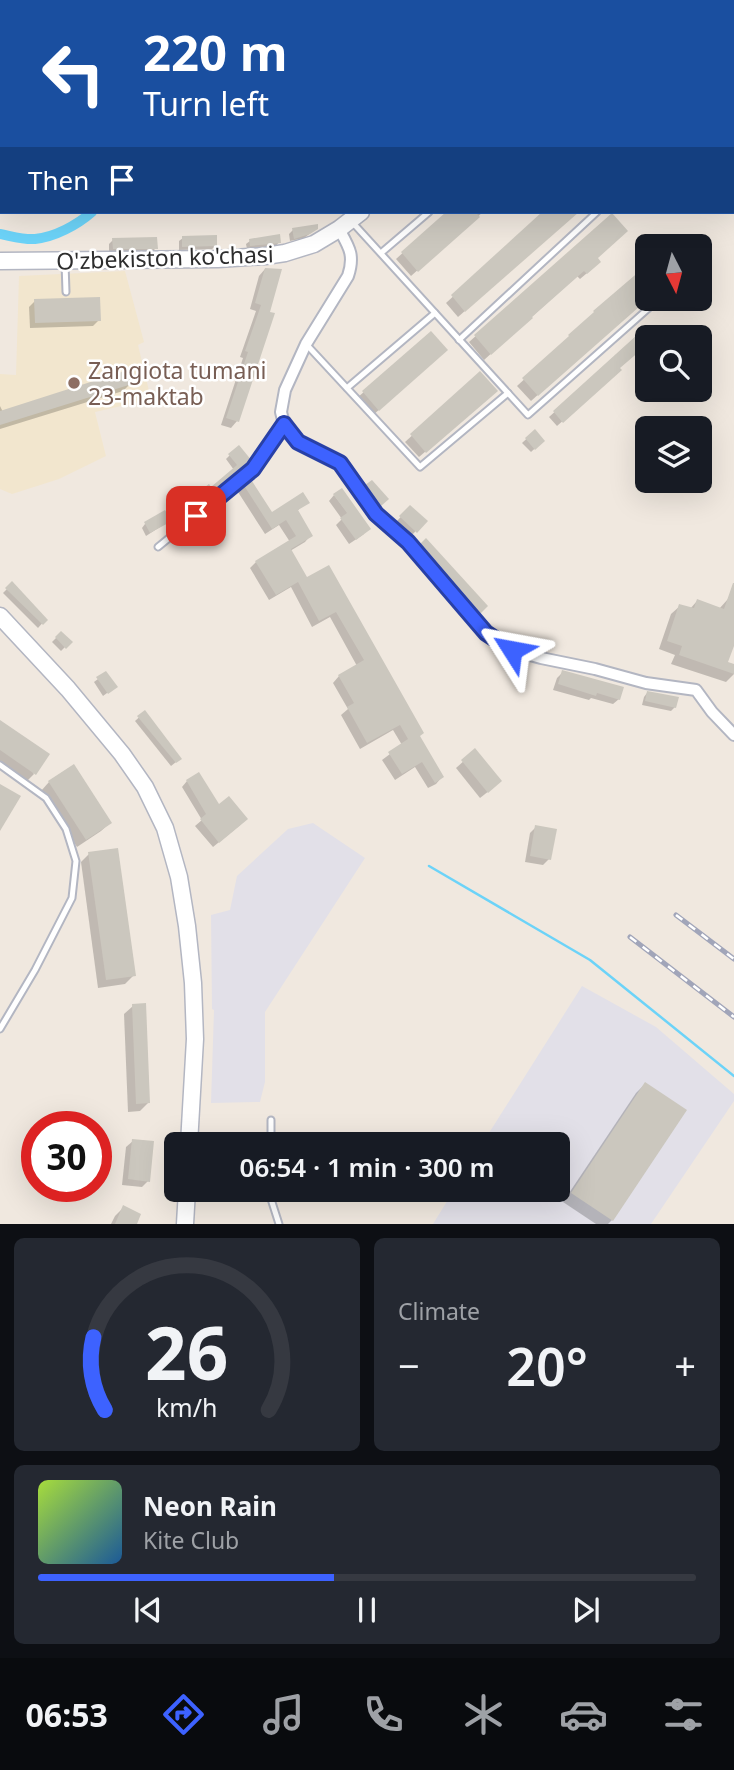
<!DOCTYPE html>
<html lang="en">
<head>
<meta charset="utf-8">
<style>
  body { margin:0; font-family:"Noto Sans",sans-serif; background:#242831; color:#f1f3f6; height:100vh; display:flex; flex-direction:column; font-size:26px; white-space:nowrap }
  * { box-sizing:border-box; margin:0 }
  p { font-size:23px; color:#9ea1a6 }
  .icon { flex:none; width:38px; height:38px; fill:none; stroke:currentColor; stroke-width:2; stroke-linecap:round; stroke-linejoin:round }
  .map { position:relative; height:1224px; overflow:hidden }
  .details { display:flex; flex-direction:column; gap:14px; padding:14px; background:#0d0f14; flex:1 }
  .details>* { flex:none }
  .banner { position:absolute; left:0px; top:0px; width:735px; height:214px; box-shadow:0 7px 28px #0002; background:#1a4fa0; color:#fff; overflow:hidden }
  .needle { width:46px; rotate:174deg }
  .tools { position:absolute; left:635px; top:234px; display:grid; gap:14px }
  .tools a { display:grid; place-items:center; width:77px; height:77px; border-radius:10px; background:#171b24; box-shadow:0 7px 28px #0002; font-size:35px }
  .speed { position:absolute; left:21px; top:1111px; display:flex; gap:14px; font-size:35px; font-weight:700; text-align:center }
  .speed>* { display:grid; place-content:center; width:91px; height:91px; border-radius:50%; background:#171b24; box-shadow:0 7px 28px #0002; line-height:1 }
  .speed .limit { border:10px solid #d22; background:#fff; color:#111 }
  .pin { position:absolute; display:grid; place-items:center; width:60px; height:60px; color:#fff; margin:-30px; border-radius:14px; box-shadow:0 4px 10px #0006 }
  .me { position:absolute; width:77px; margin:-38px; rotate:304deg; stroke-linejoin:round; filter:drop-shadow(0 0 5px #0008) }
  .turn { display:flex; align-items:center; gap:24px; height:147px; padding:0 28px; font-size:32px }
  .turn .icon { width:91px; height:91px; stroke-width:2.5 }
  .turn b { display:block; font-size:49px; line-height:60px }
  .then { display:flex; align-items:center; height:66px; padding:0 28px; background:#0003; gap:14px; font-size:26px }
  .big { font-size:52px; font-weight:600; line-height:1.1 }
  .details .card { flex:1; display:flex; flex-direction:column; justify-content:center; gap:10px; min-width:0; padding:0 24px; border-radius:10px; background:#242831 }
  .details .dial { align-items:center; gap:0 }
  .dial svg { height:182px; overflow:visible; fill:none; stroke:#363941; stroke-width:7; stroke-linecap:round; text-anchor:middle }
  .dial text { fill:#f1f3f6; stroke:none }
  .song { display:flex; align-items:center; gap:21px }
  .cover { width:84px; height:84px; border-radius:10px; background:linear-gradient(135deg,hsl(80 70% 55%),hsl(210 70% 35%)) }
  .played { height:7px; border-radius:4px; background:linear-gradient(90deg,#3d62ff 45%,#363941 45%) }
  .keys { display:flex; justify-content:space-around; direction:ltr }
  .heat { display:flex; justify-content:space-between; align-items:center; font-size:38px; direction:ltr }
  .details .tiles { flex:1; display:grid; gap:14px; grid-template-columns:1fr 1fr }
  .card:last-child { grid-column:span 2 }
  .trip { position:absolute; left:164px; top:1132px; width:406px; height:70px; border-radius:10px; background:#171b24; box-shadow:0 7px 28px #0002; font-weight:600; line-height:70px; text-align:center }
  .dock { display:flex; height:112px; justify-content:space-around; align-items:center; background:#090b0e; color:#9ea1a6 }
  .dock .icon { width:49px; height:49px }
  .dock .current { color:#3d62ff }
  .dock b { font-size:32px; color:#f1f3f6 }
  .map>svg:first-child { display:block }
</style>
</head>
<body>
<div class="map">
<svg width="734" height="1224" viewBox="0 0 734 1224">
  <rect width="100%" height="100%" fill="#f0e8df"/>
  <g fill="#e2e0e8">
    <path d="M313,823L365,858L265,1012V1082L260,1102L211,1103L214,1010L212,1009L211,915L230,910L237,876L288,829Z"/>
    <path d="M582,986L656,1027L734,1094V1101L651,1224H433L454,1190H558V1144H482Z"/>
  </g>
  <path fill="#f2e6ce" d="M125,271L144,342L138,345L149,391L142,392L143,401L95,412L106,456L59,479L12,494L0,489V374L16,375L19,276Z"/>
  <g fill="#0003">
    <path d="M376,0H391L393,2H374Z"/>
    <path d="M484,0H502V2H485Z"/>
    <path d="M2,5V25H0V9Z"/>
    <path d="M0,152L2,153V175L0,174Z"/>
    <path d="M448,212H483L411,276L396,259Z"/>
    <path d="M545,212H578L458,317L446,303Z"/>
    <path d="M612,216L593,268L580,279L577,276L484,360L469,342Z"/>
    <path d="M316,229L304,238L290,241L289,234L293,230Z"/>
    <path d="M183,238L216,246L212,249L179,250V241Z"/>
    <path d="M113,240L156,248L152,252H109V244Z"/>
    <path d="M250,241L279,242L276,246L247,249L246,244Z"/>
    <path d="M265,269L280,270L237,421L231,428L221,425L243,358L240,357L256,311L250,309L259,276Z"/>
    <path d="M648,296L531,401L517,386L564,343Z"/>
    <path d="M35,301L99,320L93,326L30,328L29,307Z"/>
    <path d="M648,328V338L618,368L620,370L557,426L549,417Z"/>
    <path d="M431,333L439,356L372,416L357,398Z"/>
    <path d="M480,374L489,397L419,457L405,442Z"/>
    <path d="M130,384L123,391L0,429V406L3,412Z"/>
    <path d="M534,432L543,441L531,452L522,443Z"/>
    <path d="M230,455L243,469L189,514L183,507L187,503L209,486L211,489L234,470L226,459Z"/>
    <path d="M372,482L387,499L377,509L363,490Z"/>
    <path d="M244,485L272,514L307,502L297,511L311,535L305,542L290,551L307,579L328,567L418,737L442,777L436,784L428,788L415,767L395,780L382,760L402,745L393,730L360,749L341,715L348,709L333,683L339,676L357,666L330,617L312,627L291,587L269,600L250,568L256,562L290,542L279,525L265,534L238,492Z"/>
    <path d="M334,495L364,534L349,544L336,525L342,519L329,501Z"/>
    <path d="M410,507L425,521L412,535L397,521Z"/>
    <path d="M169,521L146,536L142,528L145,524Z"/>
    <path d="M426,541L486,606L473,619L415,551Z"/>
    <path d="M12,584L45,620L38,628L3,593Z"/>
    <path d="M728,599L734,601V640L726,663L734,666V674L726,682L671,664L675,655L659,649L671,614L680,606L690,609L697,601L719,609Z"/>
    <path d="M61,633L70,642L61,651L52,642Z"/>
    <path d="M563,672L619,699L613,704L591,698L589,700L553,690L557,678Z"/>
    <path d="M98,679L111,690L103,696L94,682Z"/>
    <path d="M647,693L675,707L671,711L642,705L644,697Z"/>
    <path d="M145,712L176,762L171,766L135,721Z"/>
    <path d="M0,722L34,774L26,782L0,765Z"/>
    <path d="M475,751L494,787L480,798L456,768Z"/>
    <path d="M187,781L240,825L213,847L195,826L202,820L182,787Z"/>
    <path d="M49,782L110,823L101,831L77,847L41,791Z"/>
    <path d="M536,827L549,859L543,865L525,862L530,833Z"/>
    <path d="M89,854L134,975L125,984L98,988L81,862Z"/>
    <path d="M133,1006L148,1103L140,1111L128,1112L124,1014Z"/>
    <path d="M645,1084L684,1110L612,1220L608,1224H596L563,1202L636,1093Z"/>
    <path d="M133,1141L148,1181L142,1187L122,1185L126,1147Z"/>
    <path d="M124,1207L135,1224H111L115,1216Z"/>
  </g>
  <g fill="none" stroke-linecap="round" stroke-linejoin="round">
    <path stroke="#6cd3f8" stroke-width="2.5" d="M429,866L590,960L734,1076"/>
    <g stroke="#6cd3f8" stroke-width="10">
      <path d="M230,2L231,0"/>
      <path d="M0,234C11,236 24,240 35,239C55,237 77,225 92,212"/>
    </g>
  </g>
  <g fill="#cbc7be">
    <path d="M446,212H475L480,217L418,272L401,252Z"/>
    <path d="M542,212H579L465,312L451,295Z"/>
    <path d="M612,213L628,231L598,258L601,262L587,274L584,271L532,317L533,318L491,355L474,335Z"/>
    <path d="M318,224V229L310,234L294,239L292,228Z"/>
    <path d="M280,234L281,243L250,246L249,239Z"/>
    <path d="M217,235V246L182,247V236Z"/>
    <path d="M157,237L158,249H113L112,238Z"/>
    <path d="M648,264V299L538,396L522,378L569,336L568,335L594,312L593,311Z"/>
    <path d="M265,268L282,269L270,312L275,313L239,422L226,418L248,352L245,351L261,305L255,303Z"/>
    <path d="M100,297L101,321L35,323L34,299Z"/>
    <path d="M648,325L659,338H648V344L620,368L622,370L563,423L553,411Z"/>
    <path d="M431,331L448,350L379,411L362,391Z"/>
    <path d="M128,370L132,384L0,425V411Z"/>
    <path d="M480,371L498,391L426,453L410,434Z"/>
    <path d="M535,429L545,441L535,450L525,438Z"/>
    <path d="M239,445L252,461L249,465L193,511L186,502L209,484L211,487L237,465L228,454Z"/>
    <path d="M250,478L272,512L303,492L310,503L298,510L313,536L291,549L307,577L329,565L424,733L420,736L444,777L435,783L422,762L402,774L388,752L408,739L400,725L367,743L347,707L354,703L338,675L364,660L336,612L319,621L298,582L276,595L255,561L296,536L286,520L272,529L243,484Z"/>
    <path d="M372,480L389,499L381,506L365,485Z"/>
    <path d="M342,488L371,529L356,540L340,518L347,513L333,494Z"/>
    <path d="M410,505L428,521L417,533L399,516Z"/>
    <path d="M165,510L172,521L150,533L144,522Z"/>
    <path d="M426,538L488,606L480,614L420,544Z"/>
    <path d="M12,581L48,620L43,625L5,588Z"/>
    <path d="M733,583H734V646L728,662L734,664V674L679,655L682,646L667,641L679,604L694,608L697,599L724,609Z"/>
    <path d="M61,631L73,642L66,649L55,637Z"/>
    <path d="M562,670L624,687L620,700L597,693L596,696L558,684Z"/>
    <path d="M106,671L118,687L108,694L96,677Z"/>
    <path d="M647,691L679,697L676,708L645,701Z"/>
    <path d="M145,710L182,759L176,763L137,716Z"/>
    <path d="M0,720L50,754L36,775L0,750Z"/>
    <path d="M475,748L502,781L488,793L461,760Z"/>
    <path d="M74,764L112,823L86,840L48,781Z"/>
    <path d="M199,772L219,804L229,796L248,819L219,843L200,819L206,814L186,780Z"/>
    <path d="M0,784L21,796L0,831Z"/>
    <path d="M535,825L557,829L551,860L530,856Z"/>
    <path d="M118,848L136,976L106,980L88,852Z"/>
    <path d="M146,1003L150,1103L136,1104L132,1004Z"/>
    <path d="M645,1082L687,1110L613,1221L571,1193Z"/>
    <path d="M132,1139L154,1141L150,1182L128,1179Z"/>
    <path d="M123,1205L141,1214L137,1224H115Z"/>
  </g>
  <g fill="none" stroke-linecap="round" stroke-linejoin="round">
    <g stroke="#b3b6c2" stroke-width="9">
      <g id="service">
        <path d="M404,0L405,2"/>
        <path d="M353,223L528,415L659,299"/>
        <path d="M381,253L429,212"/>
        <path d="M65,263L66,292"/>
        <path d="M459,340L597,212"/>
        <path d="M306,344L420,467L508,393"/>
        <path d="M347,388L435,313"/>
        <path d="M158,547L253,469L284,424"/>
        <path d="M0,765L46,798L66,829L76,861L72,898L35,970L0,1029"/>
        <path d="M271,1144V1120"/>
        <path d="M271,1190V1199L279,1224"/>
      </g>
    </g>
    <g stroke="#b3b6c2" stroke-width="14">
      <g id="minor">
        <path d="M516,0L517,2"/>
        <path d="M200,2L201,0"/>
        <path d="M0,103H2"/>
        <path d="M339,229C349,247 355,255 348,276L306,344L285,390L281,412L284,424L298,442L340,463L376,514L408,542L486,633L512,650L541,658L595,669L646,683L696,690L712,712L734,735"/>
      </g>
    </g>
    <g stroke="#b3b6c2" stroke-width="19">
      <g id="secondary">
        <path d="M607,2L609,0"/>
        <path d="M0,261L218,259L265,256L285,253L314,244L339,229L361,212"/>
        <path d="M0,616L68,689L122,754L145,787L165,828L179,877L187,926L193,983L195,1039L189,1144"/>
        <path d="M185,1224L187,1190"/>
      </g>
    </g>
    <use href="#service" stroke="#fff" stroke-width="5"/>
    <use href="#minor" stroke="#fff" stroke-width="10"/>
    <use href="#secondary" stroke="#fff" stroke-width="16"/>
    <g stroke="#a1a5b9" stroke-width="5">
      <g id="rail">
        <path d="M676,915L734,959"/>
        <path d="M630,937L734,1017"/>
      </g>
    </g>
    <use href="#rail" stroke="#fff" stroke-width="2.5" stroke-dasharray="8" stroke-linecap="butt"/>
  </g>
  <g fill="none" stroke-linecap="round" stroke-linejoin="round">
    <g stroke="#2840a6" stroke-width="18">
      <path id="route" d="M196,516L253,469L284,424L298,442L340,463L376,514L408,542L486,633L512,650"/>
    </g>
    <use href="#route" stroke="#3d62ff" stroke-width="12"/>
  </g>
  <circle fill="#8d6e63" stroke="#fff" stroke-width="2.5" cx="74" cy="383" r="7"/>
  <g text-anchor="middle" dominant-baseline="central" stroke-width="5" stroke-linejoin="round" paint-order="stroke">
    <g font-size="23" fill="#2d2d2d" stroke="#fff">
      <text transform="translate(165 257) rotate(-2)">O'zbekiston ko'chasi</text>
    </g>
    <g font-size="23" fill="#785e54" stroke="#fff" text-anchor="start">
      <text x="88" y="370">Zangiota tumani<tspan x="88" dy="26">23-maktab</tspan></text>
    </g>
  </g>
</svg>
<div class="tools">
<a><svg class="needle" viewBox="-14 -14 28 28"><path d="M0-13l5 13h-10z" fill="#e53935"/><path d="M0 13l5-13h-10z" fill="#9ea1a6"/></svg></a>
<a><svg class="icon" aria-label="search" viewBox="0 0 24 24"><circle cx="10" cy="10" r="6"/><path d="M15 15l6 6"/></svg></a>
<a><svg class="icon" aria-label="layers" viewBox="0 0 24 24"><path d="M12 4l9 5-9 5-9-5zM3 14l9 5 9-5"/></svg></a>
</div>
<div class="speed"><div class="limit">30</div></div>
<div class="pin" style="left:196px;top:516px;background:#d93025"><svg class="icon" aria-label="arrive" viewBox="0 0 24 24"><path d="M6 21V4h12l-3 4 3 4H6"/></svg></div>
<svg class="me" style="left:512px;top:650px" viewBox="-20 -20 40 40"><path d="M0-17L14 15 0 8-14 15z" fill="#3d62ff" stroke="#fff" stroke-width="4"/></svg>
<div class="trip">06:54 · 1 min · 300 m</div>
<div class="banner">
<div class="turn"><svg class="icon" aria-label="left" viewBox="0 0 24 24"><path d="M17 20v-9H6M10 6l-5 5 5 5"/></svg><div><b>220 m</b>Turn left</div></div>
<div class="then">Then<svg class="icon" aria-label="arrive" viewBox="0 0 24 24"><path d="M6 21V4h12l-3 4 3 4H6"/></svg></div>
</div>
</div>
<section class="details">
<div class="tiles">
<div class="card dial"><svg viewBox="0 0 100 80">
<path d="M14 69A42 42 0 1 1 86 69"/>
<path d="M14 69A42 42 0 0 1 9 37" stroke="#3d62ff"/>
<text x="50" y="56" font-size="32" font-weight="700">26</text>
<text x="50" y="72" font-size="11">km/h</text>
</svg></div>
<div class="card"><p>Climate</p>
<div class="heat"><a>−</a><b class="big">20°</b><a>+</a></div>
</div>
<div class="card">
<div class="song"><i class="cover"></i><div><b>Neon Rain</b><p>Kite Club</p></div></div>
<div class="played"></div>
<div class="keys"><svg class="icon" aria-label="previous" viewBox="0 0 24 24"><path d="M18 5L8 12l10 7zM5 5v14"/></svg><svg class="icon" aria-label="pause" viewBox="0 0 24 24"><path d="M8 5v14M16 5v14"/></svg><svg class="icon" aria-label="next" viewBox="0 0 24 24"><path d="M6 5l10 7-10 7zM19 5v14"/></svg></div>
</div>
</div>
</section>
<nav class="dock">
<b>06:53</b>
<svg class="icon current" aria-label="directions" viewBox="0 0 24 24"><path d="M12 3l9 9-9 9-9-9zM9 14v-3h6M13 9l2 2-2 2"/></svg>
<svg class="icon" aria-label="music" viewBox="0 0 24 24"><path d="M9 18V5l10-2v13"/><circle cx="6" cy="18" r="3"/><circle cx="16" cy="16" r="3"/></svg>
<svg class="icon" aria-label="phone" viewBox="0 0 24 24"><path d="M5 4h4l2 5-3 2q2 4 5 5l2-3 5 2v4C11 20 4 13 5 4z"/></svg>
<svg class="icon" aria-label="climate" viewBox="0 0 24 24"><path d="M12 3v18M4 7l16 10M4 17L20 7"/></svg>
<svg class="icon" aria-label="car" viewBox="0 0 24 24"><path d="M5 17H2v-5l4-1 3-4h7l3 4 3 1v5h-3M9 17h6M6 11h13"/><circle cx="7" cy="17" r="2"/><circle cx="17" cy="17" r="2"/></svg>
<svg class="icon" aria-label="filters" viewBox="0 0 24 24"><path d="M4 7h16M4 17h16"/><circle cx="9" cy="7" r="2"/><circle cx="15" cy="17" r="2"/></svg>
</nav>
</body>
</html>
